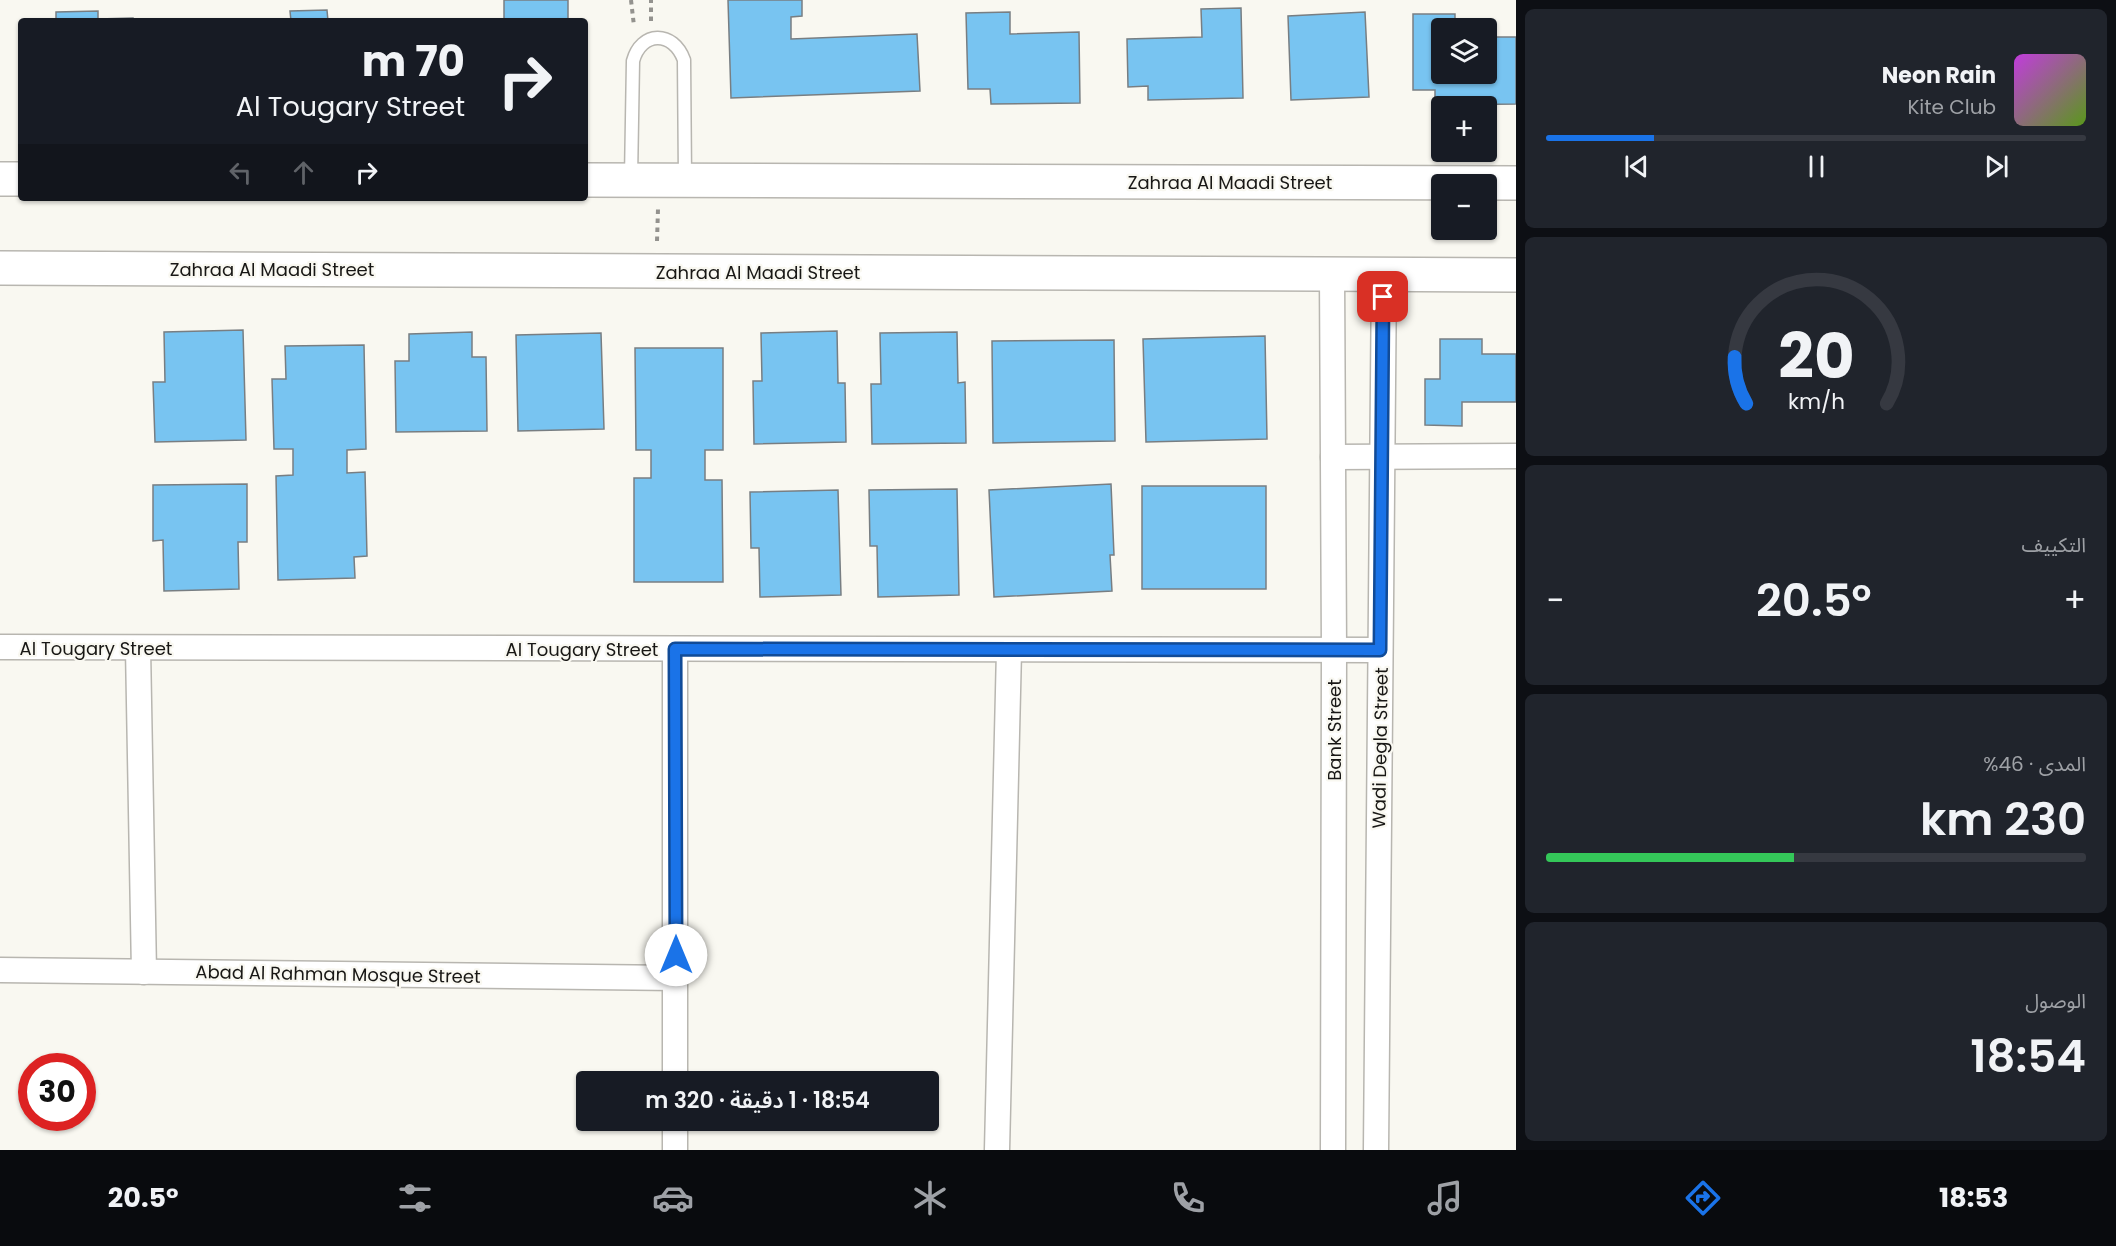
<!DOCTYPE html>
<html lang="ar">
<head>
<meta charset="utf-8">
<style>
  body { margin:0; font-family:Poppins,"Noto Sans Arabic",sans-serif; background:#20242c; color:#f1f3f6; direction:rtl; height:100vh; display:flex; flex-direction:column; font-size:22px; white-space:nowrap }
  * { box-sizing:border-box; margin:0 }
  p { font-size:20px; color:#9ea1a6 }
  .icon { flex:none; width:33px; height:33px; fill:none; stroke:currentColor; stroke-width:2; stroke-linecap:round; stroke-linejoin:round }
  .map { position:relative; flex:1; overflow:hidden; direction:ltr }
  .sheet { display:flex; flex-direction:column; gap:9px; padding:9px; background:#0d0f14; width:600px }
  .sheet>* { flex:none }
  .hud { position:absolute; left:18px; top:18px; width:570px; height:183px; border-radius:6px; box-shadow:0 2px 4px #0004; direction:rtl; background:#171b24; color:#f1f3f6; overflow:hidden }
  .tools { position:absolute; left:1431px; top:18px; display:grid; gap:12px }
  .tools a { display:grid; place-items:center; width:66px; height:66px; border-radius:6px; background:#171b24; box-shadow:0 2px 4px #0004; font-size:30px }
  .speed { position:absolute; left:18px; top:1053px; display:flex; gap:12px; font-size:30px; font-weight:700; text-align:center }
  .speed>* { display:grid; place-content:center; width:78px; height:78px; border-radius:50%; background:#171b24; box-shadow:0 2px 4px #0004; line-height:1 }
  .speed .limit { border:9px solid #d22; background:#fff; color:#111 }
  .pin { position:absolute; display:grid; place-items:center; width:51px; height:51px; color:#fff; margin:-26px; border-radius:12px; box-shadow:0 3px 9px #0006 }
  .me { position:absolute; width:66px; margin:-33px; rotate:0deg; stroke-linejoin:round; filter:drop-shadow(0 0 4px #0008) }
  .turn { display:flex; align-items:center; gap:21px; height:126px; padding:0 24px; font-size:27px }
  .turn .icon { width:78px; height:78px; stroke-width:2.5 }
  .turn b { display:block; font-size:42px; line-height:51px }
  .lanes { display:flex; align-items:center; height:57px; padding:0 24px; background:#0003; justify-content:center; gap:30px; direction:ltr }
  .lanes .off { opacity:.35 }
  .big { font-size:45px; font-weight:600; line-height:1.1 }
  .sheet .card { flex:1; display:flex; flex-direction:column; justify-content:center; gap:9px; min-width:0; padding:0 21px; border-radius:9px; background:#20242c }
  .sheet .dial { align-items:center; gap:0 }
  .dial svg { height:156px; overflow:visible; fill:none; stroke:#363941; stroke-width:7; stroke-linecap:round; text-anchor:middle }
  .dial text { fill:#f1f3f6; stroke:none }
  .song { display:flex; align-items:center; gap:18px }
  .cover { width:72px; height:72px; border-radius:9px; background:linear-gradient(135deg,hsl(290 70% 55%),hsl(90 70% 35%)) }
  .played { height:6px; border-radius:3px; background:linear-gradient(90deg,#1a73e8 20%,#363941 20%) }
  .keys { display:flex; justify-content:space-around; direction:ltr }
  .heat { display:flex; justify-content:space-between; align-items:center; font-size:33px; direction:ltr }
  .charge { height:9px; border-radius:4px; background:linear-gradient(90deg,#34c759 46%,#363941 0) }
  .trip { position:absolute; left:576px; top:1071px; width:363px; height:60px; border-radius:6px; background:#171b24; box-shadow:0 2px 4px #0004; font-weight:600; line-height:60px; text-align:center; direction:rtl }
  .dock { display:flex; height:96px; justify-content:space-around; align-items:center; background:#090b0e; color:#9ea1a6 }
  .dock .icon { width:42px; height:42px }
  .dock .on { color:#1a73e8 }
  .dock b { font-size:27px; color:#f1f3f6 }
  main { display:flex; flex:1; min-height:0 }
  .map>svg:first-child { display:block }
</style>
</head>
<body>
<main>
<section class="sheet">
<div class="card">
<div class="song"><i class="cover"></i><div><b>Neon Rain</b><p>Kite Club</p></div></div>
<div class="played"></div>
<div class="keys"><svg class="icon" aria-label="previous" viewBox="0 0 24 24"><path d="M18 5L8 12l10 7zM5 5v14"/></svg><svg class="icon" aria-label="pause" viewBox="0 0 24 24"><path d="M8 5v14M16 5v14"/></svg><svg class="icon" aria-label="next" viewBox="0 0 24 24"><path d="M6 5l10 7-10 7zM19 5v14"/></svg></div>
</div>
<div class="card dial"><svg viewBox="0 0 100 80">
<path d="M14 69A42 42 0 1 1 86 69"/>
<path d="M14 69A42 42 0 0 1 8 45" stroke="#1a73e8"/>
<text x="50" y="56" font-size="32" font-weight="700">20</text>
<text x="50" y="72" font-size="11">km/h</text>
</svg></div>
<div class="card"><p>التكييف</p>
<div class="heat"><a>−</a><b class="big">20.5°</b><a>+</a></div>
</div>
<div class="card"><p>المدى · 46%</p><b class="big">230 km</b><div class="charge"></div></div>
<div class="card"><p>الوصول</p><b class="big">18:54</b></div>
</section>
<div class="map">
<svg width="1516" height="1150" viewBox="0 0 1516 1150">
  <rect width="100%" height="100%" fill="#f9f8f1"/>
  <g fill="#78c4f1" stroke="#787e82" stroke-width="1.5">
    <rect x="504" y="0" width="64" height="21"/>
    <path d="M728,0H802V16L791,17V39L917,34L920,91L731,98Z"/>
    <path d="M1241,8L1243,98L1148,100V86L1128,87L1127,39L1202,37L1201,9Z"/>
    <path d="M327,10L328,21H291L290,11Z"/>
    <path d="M98,11V19L133,18V21H56V12Z"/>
    <path d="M1010,12V34L1079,32L1080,103L991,104L990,89H968L966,13Z"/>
    <path d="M1365,12L1369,97L1291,100L1288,16Z"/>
    <path d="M1413,14H1455V28H1442V74H1486V37H1516V104L1435,105V90H1413Z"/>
    <path d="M243,330L246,440L155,442L153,382H165L164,332Z"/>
    <path d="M837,331L838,383H845L846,442L754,444L753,381H762L761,333Z"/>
    <path d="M472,332V357H486L487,431L396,432L395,361H409V334Z"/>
    <path d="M957,332L958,383L965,382L966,443L872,444L871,384H881L880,333Z"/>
    <path d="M601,333L604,429L518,431L516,335Z"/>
    <path d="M1265,336L1267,439L1146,442L1143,339Z"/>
    <path d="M1440,339H1482V354H1516V402H1462V426L1425,425V379H1440Z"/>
    <path d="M1114,340L1115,441L993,443L992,341Z"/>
    <path d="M364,345L366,449L347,450V473L365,472L367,556L354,557L355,578L278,580L276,476L293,475V449H274L272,379H286L285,346Z"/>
    <path d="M635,348H723V450H705V480H722L723,582H634V478H651V450H636Z"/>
    <path d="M247,484V542H238L239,589L164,591L163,540L153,541V485Z"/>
    <path d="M1111,484L1114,555H1110L1112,591L994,597L989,490Z"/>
    <rect x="1142" y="486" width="124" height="103"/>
    <path d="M957,489L959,595L878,597L877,546H870L869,490Z"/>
    <path d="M838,490L841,595L760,597L759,548H751L750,492Z"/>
  </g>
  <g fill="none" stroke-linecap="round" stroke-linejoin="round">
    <g stroke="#b8b6b0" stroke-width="15">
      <path id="lane" d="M631,178L633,61C641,31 673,30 684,60L685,179"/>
    </g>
    <g stroke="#b8b6b0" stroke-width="27">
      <g id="street">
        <path d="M1332,274L1334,650L1333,1150"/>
        <path d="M1333,457L1516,456"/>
        <path d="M0,647L1380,650"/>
        <path d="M138,648L144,972"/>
        <path d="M0,970L676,978"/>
        <path d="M675,1082V649"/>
        <path d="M675,1150V1120"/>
        <path d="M997,1150L1009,650"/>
        <path d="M1376,1150L1384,274"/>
      </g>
    </g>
    <g stroke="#b8b6b0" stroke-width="36">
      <g id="secondary">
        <path d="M0,179H21"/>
        <path d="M585,180L1516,183"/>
        <path d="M0,268L1516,275"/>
      </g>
    </g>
    <g stroke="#93928e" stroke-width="4" stroke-dasharray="4.5 4.5" stroke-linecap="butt">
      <path d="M631,0L634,26"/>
      <path d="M651,21V0"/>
      <path d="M657,241L658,209"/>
    </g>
    <use href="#lane" stroke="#fff" stroke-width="12"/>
    <use href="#street" stroke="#fff" stroke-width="24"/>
    <use href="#secondary" stroke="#fff" stroke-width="33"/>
  </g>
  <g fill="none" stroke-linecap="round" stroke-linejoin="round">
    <g stroke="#114b97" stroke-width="15">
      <path id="route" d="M676,955L675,649L1380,650L1383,297"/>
    </g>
    <use href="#route" stroke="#1a73e8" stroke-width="10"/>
  </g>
  <g text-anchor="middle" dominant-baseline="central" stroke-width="4.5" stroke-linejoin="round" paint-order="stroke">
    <g font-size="18" fill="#181715" stroke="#f9f8f1">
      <text x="1230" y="182">Zahraa Al Maadi Street</text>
      <text x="272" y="269">Zahraa Al Maadi Street</text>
      <text x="758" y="272">Zahraa Al Maadi Street</text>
      <text x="96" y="648">Al Tougary Street</text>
      <text x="582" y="649">Al Tougary Street</text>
      <text transform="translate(1334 730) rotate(-90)">Bank Street</text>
      <text transform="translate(1380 748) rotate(-89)">Wadi Degla Street</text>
      <text transform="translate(338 974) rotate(1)">Abad Al Rahman Mosque Street</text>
    </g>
  </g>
</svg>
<div class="tools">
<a><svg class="icon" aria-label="layers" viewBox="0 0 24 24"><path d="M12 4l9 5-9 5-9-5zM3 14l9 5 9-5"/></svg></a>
<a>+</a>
<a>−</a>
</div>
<div class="speed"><div class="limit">30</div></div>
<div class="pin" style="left:1383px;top:297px;background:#d93025"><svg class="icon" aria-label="arrive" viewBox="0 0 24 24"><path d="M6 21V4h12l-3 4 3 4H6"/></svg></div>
<svg class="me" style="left:676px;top:955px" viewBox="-20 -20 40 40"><circle r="19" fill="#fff"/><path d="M0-13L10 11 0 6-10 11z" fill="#1a73e8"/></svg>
<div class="trip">18:54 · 1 دقيقة · 320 m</div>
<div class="hud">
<div class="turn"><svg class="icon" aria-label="right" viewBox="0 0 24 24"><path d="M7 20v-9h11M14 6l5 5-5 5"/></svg><div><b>70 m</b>Al Tougary Street</div></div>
<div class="lanes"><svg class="icon off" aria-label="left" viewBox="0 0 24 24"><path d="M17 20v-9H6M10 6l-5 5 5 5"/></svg><svg class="icon off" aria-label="ahead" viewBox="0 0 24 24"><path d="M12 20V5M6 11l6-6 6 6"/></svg><svg class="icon" aria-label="right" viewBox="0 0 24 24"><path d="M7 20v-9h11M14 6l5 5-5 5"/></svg></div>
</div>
</div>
</main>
<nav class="dock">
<b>18:53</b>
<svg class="icon on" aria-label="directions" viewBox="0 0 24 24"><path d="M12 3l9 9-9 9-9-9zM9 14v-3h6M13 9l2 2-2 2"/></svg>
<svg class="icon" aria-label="music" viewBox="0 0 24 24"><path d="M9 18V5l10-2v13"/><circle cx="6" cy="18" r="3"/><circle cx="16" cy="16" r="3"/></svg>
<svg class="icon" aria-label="phone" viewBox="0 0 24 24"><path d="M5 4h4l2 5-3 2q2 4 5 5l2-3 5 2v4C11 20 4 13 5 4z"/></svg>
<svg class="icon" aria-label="climate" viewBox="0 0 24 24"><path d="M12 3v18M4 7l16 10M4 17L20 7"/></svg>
<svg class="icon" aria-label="car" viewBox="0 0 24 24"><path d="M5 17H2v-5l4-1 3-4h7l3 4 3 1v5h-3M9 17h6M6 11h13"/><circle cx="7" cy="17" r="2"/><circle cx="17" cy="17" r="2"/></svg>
<svg class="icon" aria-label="filters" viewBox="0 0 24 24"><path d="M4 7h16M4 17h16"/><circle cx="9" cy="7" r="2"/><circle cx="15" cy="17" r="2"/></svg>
<b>20.5°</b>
</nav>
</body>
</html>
